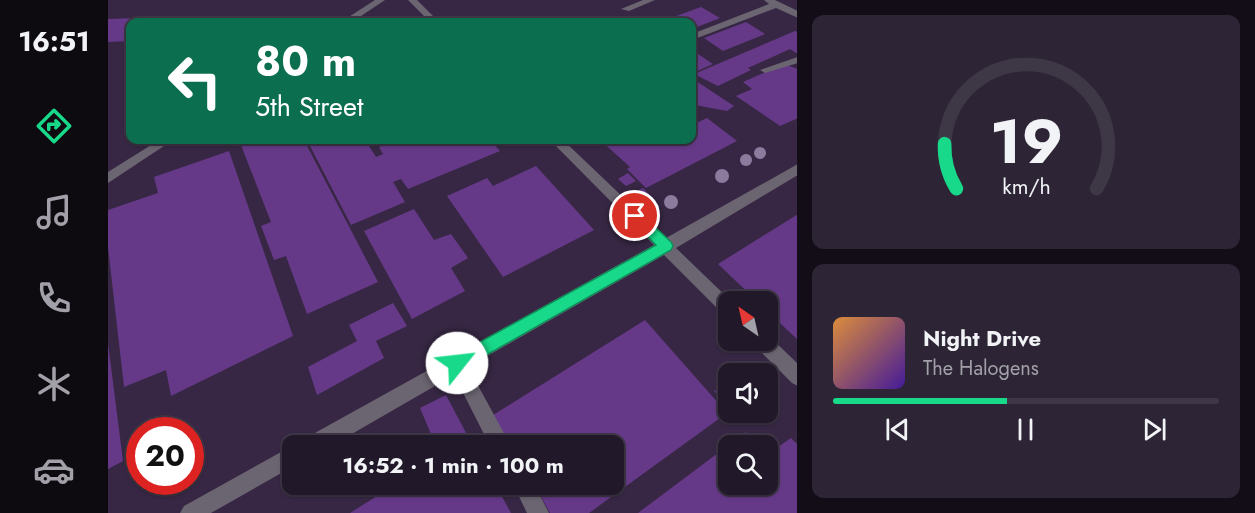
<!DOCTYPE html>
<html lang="en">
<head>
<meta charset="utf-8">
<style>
  body { margin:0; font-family:Jost,sans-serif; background:#2d2535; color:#f1f3f6; height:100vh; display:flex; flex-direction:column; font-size:22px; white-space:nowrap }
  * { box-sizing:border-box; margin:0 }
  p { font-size:20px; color:#a2a0a8 }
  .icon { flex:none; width:33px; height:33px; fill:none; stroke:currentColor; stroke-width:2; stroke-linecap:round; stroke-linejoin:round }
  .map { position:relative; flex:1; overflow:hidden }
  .sheet { display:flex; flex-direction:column; gap:15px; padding:15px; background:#120d17; width:458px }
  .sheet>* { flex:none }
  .top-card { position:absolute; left:18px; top:18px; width:570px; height:126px; border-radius:12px; box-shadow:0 2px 4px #0004,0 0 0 2px #3e3746; background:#0b6e4f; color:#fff; overflow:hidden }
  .needle { width:39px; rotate:326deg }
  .fabs { position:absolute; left:610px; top:291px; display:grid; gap:12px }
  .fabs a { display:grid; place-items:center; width:60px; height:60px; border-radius:12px; background:#211829; box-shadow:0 2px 4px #0004,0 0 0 2px #3e3746; font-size:30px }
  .speed { position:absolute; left:18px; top:417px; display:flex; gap:12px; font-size:30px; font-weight:700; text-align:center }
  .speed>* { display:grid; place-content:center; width:78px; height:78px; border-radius:50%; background:#211829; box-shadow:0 2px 4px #0004,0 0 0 2px #3e3746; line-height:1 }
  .speed .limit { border:9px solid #d22; background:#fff; color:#111 }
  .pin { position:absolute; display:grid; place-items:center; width:51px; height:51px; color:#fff; margin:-26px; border:3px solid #fff; border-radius:50%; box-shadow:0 2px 6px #0007 }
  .me { position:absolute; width:66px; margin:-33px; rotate:61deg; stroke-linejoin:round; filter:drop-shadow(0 0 4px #0008) }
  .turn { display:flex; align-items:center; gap:21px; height:126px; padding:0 30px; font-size:27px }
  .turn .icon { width:78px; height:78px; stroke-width:2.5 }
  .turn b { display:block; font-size:42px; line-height:51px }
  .sheet .tile { flex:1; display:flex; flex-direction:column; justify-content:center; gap:9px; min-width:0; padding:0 21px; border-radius:12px; background:#2d2535 }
  .sheet .dial { align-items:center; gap:0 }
  .dial svg { height:156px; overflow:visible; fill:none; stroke:#3e3746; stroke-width:7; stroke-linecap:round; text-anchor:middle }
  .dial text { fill:#f1f3f6; stroke:none }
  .song { display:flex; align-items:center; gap:18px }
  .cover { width:72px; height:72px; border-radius:9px; background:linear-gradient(135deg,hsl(30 70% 55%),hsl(260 70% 35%)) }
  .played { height:6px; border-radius:3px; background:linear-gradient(90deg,#17d989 45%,#3e3746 45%) }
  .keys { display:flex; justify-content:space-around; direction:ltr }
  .trip { position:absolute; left:174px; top:435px; width:342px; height:60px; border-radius:12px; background:#211829; box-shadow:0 2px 4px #0004,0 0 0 2px #3e3746; font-weight:700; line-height:60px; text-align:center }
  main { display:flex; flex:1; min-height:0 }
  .dock { display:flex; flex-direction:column; width:108px; justify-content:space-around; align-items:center; background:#0d0a10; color:#a2a0a8 }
  .dock .icon { width:42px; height:42px }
  .dock .on { color:#17d989 }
  .dock b { font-size:27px; color:#f1f3f6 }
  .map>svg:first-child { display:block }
</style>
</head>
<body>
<main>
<nav class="dock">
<b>16:51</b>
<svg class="icon on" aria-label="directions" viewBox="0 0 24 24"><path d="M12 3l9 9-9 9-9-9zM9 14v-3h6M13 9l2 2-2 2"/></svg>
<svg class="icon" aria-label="music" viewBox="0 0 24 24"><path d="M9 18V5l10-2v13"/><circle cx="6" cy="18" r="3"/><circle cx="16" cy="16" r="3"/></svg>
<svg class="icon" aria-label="phone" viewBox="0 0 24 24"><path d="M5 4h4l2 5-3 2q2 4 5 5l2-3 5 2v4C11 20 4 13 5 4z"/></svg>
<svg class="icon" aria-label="climate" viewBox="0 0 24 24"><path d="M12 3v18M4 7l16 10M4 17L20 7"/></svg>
<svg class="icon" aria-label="car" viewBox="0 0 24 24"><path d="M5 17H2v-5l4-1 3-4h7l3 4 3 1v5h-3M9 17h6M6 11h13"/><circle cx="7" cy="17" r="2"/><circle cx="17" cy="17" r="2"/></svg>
</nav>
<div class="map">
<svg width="690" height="513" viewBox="0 0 690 513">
  <rect width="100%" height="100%" fill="#2c2037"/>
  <path fill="#372744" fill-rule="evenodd" d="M0,0H689V513H0ZM22,22H584V140H22ZM621,302H660V340H621ZM621,374H660V412H621ZM32,430H82V482H32ZM184,446H506V484H184ZM621,446H660V484H621Z"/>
  <g fill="#653987">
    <path d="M593,7L612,18L584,29V22H552Z"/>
    <path d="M56,17L51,22H22V41L0,42V19Z"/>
    <path d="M638,22L657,34L615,51L596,38Z"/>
    <path d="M687,31L690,32V54L682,49L640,68L643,70L610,86L586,74Z"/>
    <path d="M584,50L605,64L585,73Z"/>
    <path d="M676,64L690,69V118L672,126L628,96L644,89L635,82Z"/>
    <path d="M588,81L626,106L619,111L587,105L584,103V83Z"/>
    <path d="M599,118L629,141L538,188L519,169L522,167L492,140H543L547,142L553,140H584V125Z"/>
    <path d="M131,140H196L270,282L199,314L178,256L166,260L153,226L163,222Z"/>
    <path d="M220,140H257L268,157L275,154L271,147L284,142L282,140H382L392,151L300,189L293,179L285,182L297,202L243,225L202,146Z"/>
    <path d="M121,151L185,336L63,396L58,370L16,387L0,247V210L50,193L46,177Z"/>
    <path d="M428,166L486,230L395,277L339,196L379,178L385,186Z"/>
    <path d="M520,173L528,181L518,186L510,179Z"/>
    <path d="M535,188L548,201L538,206L526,193Z"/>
    <path d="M306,209L326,240L343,234L360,258L343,268L357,291L304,319L256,231Z"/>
    <path d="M690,214V340L660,312V302H650L610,264Z"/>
    <path d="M285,303L299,326L268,341L276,358L209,395L200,367L249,341L241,325Z"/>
    <path d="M537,320L619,413L481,513H442L426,484H506V446H403L385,415Z"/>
    <path d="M0,343L15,461L0,469Z"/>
    <path d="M613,387L617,391L621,388V409L606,391Z"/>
    <path d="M338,395L365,446H328L312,408Z"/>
    <path d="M624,412H649L633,423Z"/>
    <path d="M638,432L649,446H621V484H660V454L683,438L690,445V513H530Z"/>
    <path d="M288,484H387L403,513H242Z"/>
  </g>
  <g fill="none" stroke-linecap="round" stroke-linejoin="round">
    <g fill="#6b6571" fill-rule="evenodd">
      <path d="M267,0H277L244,22H233Z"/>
      <path d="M300,0H309L331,22H322Z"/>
      <path d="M535,0H547L521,11L513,9Z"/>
      <path d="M656,0H667L690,11V18L668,8L584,40V34L661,4Z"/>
      <path d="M690,57V63L657,73L652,70Z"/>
      <path d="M51,140H65L0,183V172Z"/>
      <path d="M442,140H455L558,238L690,164V175L568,248L624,302H621V317L615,314L556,255L360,367L403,446H382L346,375L223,446H193L196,439L546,245Z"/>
      <path d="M660,335L690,364V386L684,383L647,346L645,340H660Z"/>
      <path d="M184,446V467L103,513H72L76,506Z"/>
      <path d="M405,484H426L441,513H419Z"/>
    </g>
  </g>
  <g fill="#8d7b9e">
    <circle cx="652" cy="153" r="6"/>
    <circle cx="638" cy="160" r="6"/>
    <circle cx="614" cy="176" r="7"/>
    <circle cx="563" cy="202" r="7"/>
    <circle cx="544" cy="208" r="7"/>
  </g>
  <path fill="#17d989" stroke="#0f8d59" stroke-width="1.5" d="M527,210L531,212L563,242L565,246L563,250L354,369L349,371L343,369L341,363L343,358L548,245L522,219L520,216Z"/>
</svg>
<div class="fabs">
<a><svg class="needle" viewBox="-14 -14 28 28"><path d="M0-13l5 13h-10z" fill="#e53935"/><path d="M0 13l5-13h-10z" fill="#a2a0a8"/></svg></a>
<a><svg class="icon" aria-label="sound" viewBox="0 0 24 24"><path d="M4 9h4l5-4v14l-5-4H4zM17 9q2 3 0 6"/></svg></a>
<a><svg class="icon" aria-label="search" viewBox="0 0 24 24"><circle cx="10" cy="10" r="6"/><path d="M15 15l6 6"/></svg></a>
</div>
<div class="speed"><div class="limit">20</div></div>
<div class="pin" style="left:527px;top:216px;background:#d93025"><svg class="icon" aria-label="arrive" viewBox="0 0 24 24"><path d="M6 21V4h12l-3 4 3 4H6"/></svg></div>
<svg class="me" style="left:349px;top:363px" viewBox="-20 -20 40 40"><circle r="19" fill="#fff"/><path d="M0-13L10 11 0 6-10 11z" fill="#17d989"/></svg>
<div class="trip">16:52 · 1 min · 100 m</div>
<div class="top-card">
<div class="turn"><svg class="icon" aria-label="left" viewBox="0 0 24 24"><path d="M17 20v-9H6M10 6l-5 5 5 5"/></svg><div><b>80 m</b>5th Street</div></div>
</div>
</div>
<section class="sheet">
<div class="tile dial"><svg viewBox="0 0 100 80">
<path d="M14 69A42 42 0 1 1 86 69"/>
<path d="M14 69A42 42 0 0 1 8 46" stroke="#17d989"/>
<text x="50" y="56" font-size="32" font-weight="700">19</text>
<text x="50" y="72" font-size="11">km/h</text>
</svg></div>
<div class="tile">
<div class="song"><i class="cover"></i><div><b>Night Drive</b><p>The Halogens</p></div></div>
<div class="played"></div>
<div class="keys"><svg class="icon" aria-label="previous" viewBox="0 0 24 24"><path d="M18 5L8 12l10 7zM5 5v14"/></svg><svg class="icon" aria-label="pause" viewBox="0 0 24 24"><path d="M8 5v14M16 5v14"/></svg><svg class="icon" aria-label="next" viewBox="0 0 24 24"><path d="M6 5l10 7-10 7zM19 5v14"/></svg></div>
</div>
</section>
</main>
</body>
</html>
